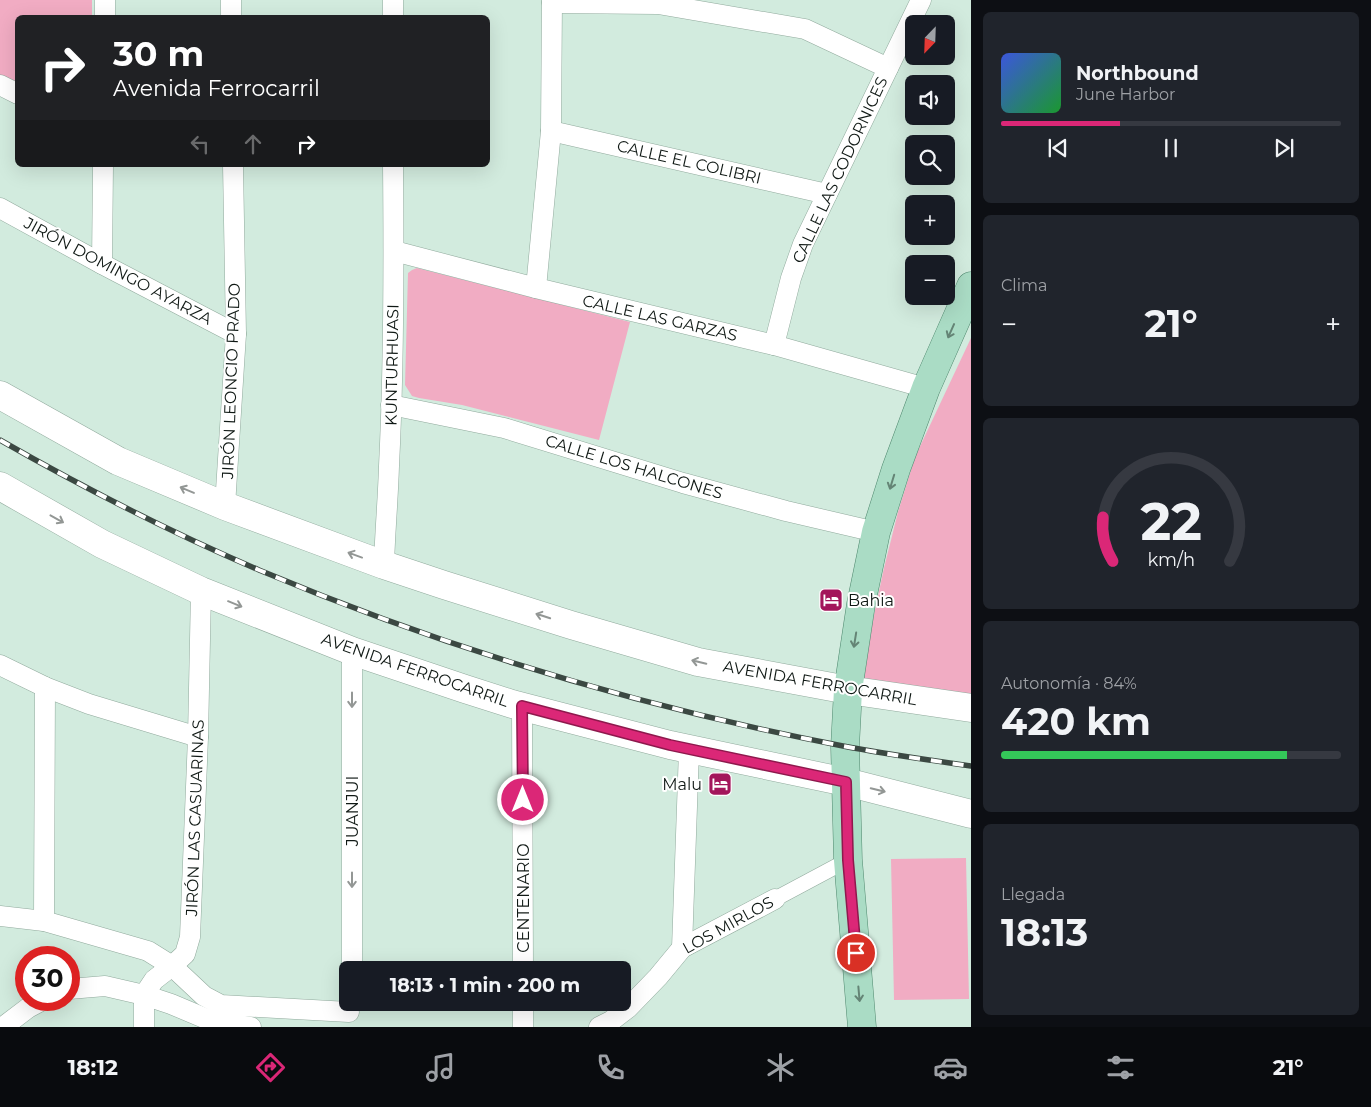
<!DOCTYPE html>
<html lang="es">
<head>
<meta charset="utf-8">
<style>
  body { margin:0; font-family:Montserrat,sans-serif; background:#20242c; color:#f1f3f6; height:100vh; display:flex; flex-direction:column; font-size:19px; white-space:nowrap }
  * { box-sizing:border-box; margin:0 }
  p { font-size:16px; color:#9ea1a6 }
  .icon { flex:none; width:28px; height:28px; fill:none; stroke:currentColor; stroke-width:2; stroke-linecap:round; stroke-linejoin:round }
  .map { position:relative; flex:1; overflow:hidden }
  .drawer { display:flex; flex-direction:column; gap:12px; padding:12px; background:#0d0f14; width:400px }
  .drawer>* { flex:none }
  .guide { position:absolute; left:15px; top:15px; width:475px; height:152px; border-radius:8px; box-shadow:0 5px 20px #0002; background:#202124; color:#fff; overflow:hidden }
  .needle { width:32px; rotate:203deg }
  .controls { position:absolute; left:905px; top:15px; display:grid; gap:10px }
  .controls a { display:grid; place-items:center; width:50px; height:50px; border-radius:8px; background:#171b24; box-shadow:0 5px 20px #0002; font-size:25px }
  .speed { position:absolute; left:15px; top:946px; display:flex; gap:10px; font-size:25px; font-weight:700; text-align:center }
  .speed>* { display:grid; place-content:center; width:65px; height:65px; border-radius:50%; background:#171b24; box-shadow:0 5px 20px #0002; line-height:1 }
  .speed .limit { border:8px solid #d22; background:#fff; color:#111 }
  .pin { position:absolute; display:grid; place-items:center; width:42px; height:42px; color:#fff; margin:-21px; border:2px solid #fff; border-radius:50%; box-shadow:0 1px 5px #0007 }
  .me { position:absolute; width:55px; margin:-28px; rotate:0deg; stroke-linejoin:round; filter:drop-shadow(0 0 4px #0008) }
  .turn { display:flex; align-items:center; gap:18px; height:105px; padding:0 15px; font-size:22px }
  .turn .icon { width:65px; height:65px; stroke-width:2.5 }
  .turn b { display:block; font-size:35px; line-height:42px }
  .lanes { display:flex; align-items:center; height:48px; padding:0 15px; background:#0003; justify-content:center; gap:25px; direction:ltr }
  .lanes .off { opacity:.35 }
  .big { font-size:38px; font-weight:700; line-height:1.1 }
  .drawer .widget { flex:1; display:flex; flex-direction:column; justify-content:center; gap:8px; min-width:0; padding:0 18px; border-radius:8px; background:#20242c }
  .drawer .dial { align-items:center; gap:0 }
  .dial svg { height:130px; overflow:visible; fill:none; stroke:#363941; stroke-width:7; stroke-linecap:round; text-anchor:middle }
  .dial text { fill:#f1f3f6; stroke:none }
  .song { display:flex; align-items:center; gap:15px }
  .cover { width:60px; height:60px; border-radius:8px; background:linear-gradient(135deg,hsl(230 70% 55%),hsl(130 70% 35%)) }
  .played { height:5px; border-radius:2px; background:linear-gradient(90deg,#db2777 35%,#363941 35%) }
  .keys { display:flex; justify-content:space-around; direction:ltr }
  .heat { display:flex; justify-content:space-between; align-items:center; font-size:28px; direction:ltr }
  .charge { height:8px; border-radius:4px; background:linear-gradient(90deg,#34c759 84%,#363941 0) }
  .trip { position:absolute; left:339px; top:961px; width:292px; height:50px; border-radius:8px; background:#171b24; box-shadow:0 5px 20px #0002; font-weight:700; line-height:50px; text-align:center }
  .dock { display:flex; height:80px; justify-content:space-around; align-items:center; background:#090b0e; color:#9ea1a6 }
  .dock .icon { width:35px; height:35px }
  .dock .active { color:#db2777 }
  .dock b { font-size:22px; color:#f1f3f6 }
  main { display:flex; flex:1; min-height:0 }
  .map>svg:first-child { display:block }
</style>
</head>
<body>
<main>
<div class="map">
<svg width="971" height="1027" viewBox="0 0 971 1027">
  <rect width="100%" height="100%" fill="#d2ebde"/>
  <g fill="#f1acc3">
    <path d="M0,0H92V17L18,18L17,85L0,76Z"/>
    <path d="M417,268L630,322L599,440L462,405L419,398L412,396L405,385L408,273L412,270Z"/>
    <path d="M971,338V696L863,680L872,624L884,568L898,512L915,457Z"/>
    <path d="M966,858L969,999L894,1000L891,859Z"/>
  </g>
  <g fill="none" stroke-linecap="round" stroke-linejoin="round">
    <g stroke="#91aa9d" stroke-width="16">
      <path id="pedestrian" d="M775,899L848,860"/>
    </g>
    <g stroke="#91aa9d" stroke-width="21">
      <g id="minor">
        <path d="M231,0V18"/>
        <path d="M393,0V18"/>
        <path d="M552,3L658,4L805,29L888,68"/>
        <path d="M105,18V0"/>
        <path d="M0,85L18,94"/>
        <path d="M551,131L827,194"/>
        <path d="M0,208L102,264L236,334"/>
        <path d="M394,251L536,288L774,345L926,388"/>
        <path d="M102,264L103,165"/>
        <path d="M536,288L551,131L552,0"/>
        <path d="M774,345L791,278L803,244L921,0"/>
        <path d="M391,405L504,428L683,483L786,511L876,532"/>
        <path d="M225,506L236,334L233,165"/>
        <path d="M384,565C385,532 388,499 389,466C394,366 394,265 393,165"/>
        <path d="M0,665L45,687L89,704L198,737"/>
        <path d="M522,706L523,970"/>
        <path d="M0,916L44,921L148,951L172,966L204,996L221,1005L349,1012"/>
        <path d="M44,921L45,687"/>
        <path d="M682,948L689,750"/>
        <path d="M352,970V651"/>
        <path d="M69,989L105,986L144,995L171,1004L209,1020L251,1027"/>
        <path d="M523,1002V1027"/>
        <path d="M3,1027L28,1008L43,1000"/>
        <path d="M144,1027V995L154,980L172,966L185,954L190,937L198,737L201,591"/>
        <path d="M599,1027L611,1021L628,1008L658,977L682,948L775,899"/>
      </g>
    </g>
    <g stroke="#91aa9d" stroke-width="29">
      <g id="secondary">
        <path d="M0,395L118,461L225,506L384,565L444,585L571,625L698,662L848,690L971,708"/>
        <path d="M0,486L102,544L201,591L352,651L465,689L512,704L670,745L846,782L971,814"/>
      </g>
    </g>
    <g stroke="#4f886e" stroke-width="29">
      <path id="primary" d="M862,1027L848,860L845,747L848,690L861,604L876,532L896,469L926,388L971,286"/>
    </g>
    <use href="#pedestrian" stroke="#fff" stroke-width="15"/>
    <use href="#minor" stroke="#fff" stroke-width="20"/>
    <use href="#secondary" stroke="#fff" stroke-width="28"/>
    <use href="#primary" stroke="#aadcc5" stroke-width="28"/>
    <g stroke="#3b4842" stroke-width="5.5">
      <path id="rail" d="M0,440C84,488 170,532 259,570C445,648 645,708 843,746C885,754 928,760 971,766"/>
    </g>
    <use href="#rail" stroke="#fff" stroke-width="4" stroke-dasharray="11" stroke-linecap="butt"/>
  </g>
  <defs><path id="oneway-shaft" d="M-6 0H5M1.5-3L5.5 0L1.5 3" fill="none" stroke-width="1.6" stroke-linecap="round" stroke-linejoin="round" transform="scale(1.25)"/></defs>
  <g stroke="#648475">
    <use href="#oneway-shaft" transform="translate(951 331) rotate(114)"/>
    <use href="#oneway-shaft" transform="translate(892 482) rotate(107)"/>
    <use href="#oneway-shaft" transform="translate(855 640) rotate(99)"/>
    <use href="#oneway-shaft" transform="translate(859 994) rotate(85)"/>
  </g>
  <g stroke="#939795">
    <use href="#oneway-shaft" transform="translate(187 490) rotate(-157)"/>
    <use href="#oneway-shaft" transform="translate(57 519) rotate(29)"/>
    <use href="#oneway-shaft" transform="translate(355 555) rotate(-160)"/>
    <use href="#oneway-shaft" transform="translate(235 604) rotate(22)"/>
    <use href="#oneway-shaft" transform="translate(543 616) rotate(-162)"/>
    <use href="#oneway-shaft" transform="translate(699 662) rotate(-167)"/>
    <use href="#oneway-shaft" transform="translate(352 700) rotate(90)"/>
    <use href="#oneway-shaft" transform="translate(878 790) rotate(14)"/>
    <use href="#oneway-shaft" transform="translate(352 880) rotate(90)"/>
  </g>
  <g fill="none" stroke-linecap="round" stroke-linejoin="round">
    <g stroke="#8e194d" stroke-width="12">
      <path id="route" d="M523,800L522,706L670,745L846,782L848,860L856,953"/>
    </g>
    <use href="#route" stroke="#db2777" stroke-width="9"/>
  </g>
  <defs>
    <g id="hotel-square" transform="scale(1.25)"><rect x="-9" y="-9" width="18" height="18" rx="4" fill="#a3155b" stroke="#fff"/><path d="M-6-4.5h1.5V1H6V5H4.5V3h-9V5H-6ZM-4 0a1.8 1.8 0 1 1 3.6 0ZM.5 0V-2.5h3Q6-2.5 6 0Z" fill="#fff"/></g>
  </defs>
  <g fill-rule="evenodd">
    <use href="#hotel-square" x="831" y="600"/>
    <use href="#hotel-square" x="720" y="784"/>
  </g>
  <g text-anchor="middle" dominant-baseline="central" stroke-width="4" stroke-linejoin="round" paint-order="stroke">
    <g font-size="16" fill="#0f1814" stroke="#fff">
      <text transform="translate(689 162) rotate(13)">CALLE EL COLIBRI</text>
      <text transform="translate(840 170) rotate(-65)">CALLE LAS CODORNICES</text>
      <text transform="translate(118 271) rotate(28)">JIRÓN DOMINGO AYARZA</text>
      <text transform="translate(660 318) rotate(13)">CALLE LAS GARZAS</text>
      <text transform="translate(392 365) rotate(-89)">KUNTURHUASI</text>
      <text transform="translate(231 381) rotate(-88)">JIRÓN LEONCIO PRADO</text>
      <text transform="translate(634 467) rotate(17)">CALLE LOS HALCONES</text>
      <text transform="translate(415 670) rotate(19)">AVENIDA FERROCARRIL</text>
      <text transform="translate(820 683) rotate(10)">AVENIDA FERROCARRIL</text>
      <text transform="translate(352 811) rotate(-90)">JUANJUI</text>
      <text transform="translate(195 818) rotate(-88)">JIRÓN LAS CASUARINAS</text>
      <text transform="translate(523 898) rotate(-90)">CENTENARIO</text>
      <text transform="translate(728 925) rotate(-29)">LOS MIRLOS</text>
    </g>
    <g font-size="16" fill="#0f1814" stroke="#fff" text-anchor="start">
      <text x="848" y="600">Bahia</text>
      <text x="702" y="784" text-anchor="end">Malu</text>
    </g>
  </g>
</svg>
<div class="controls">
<a><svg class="needle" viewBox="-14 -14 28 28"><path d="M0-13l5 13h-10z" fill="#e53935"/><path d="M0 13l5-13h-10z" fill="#9ea1a6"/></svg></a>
<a><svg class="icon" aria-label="sound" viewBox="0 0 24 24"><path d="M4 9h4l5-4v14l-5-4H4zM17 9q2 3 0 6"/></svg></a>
<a><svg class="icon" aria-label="search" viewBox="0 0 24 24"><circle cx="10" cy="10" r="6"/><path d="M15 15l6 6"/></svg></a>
<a>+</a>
<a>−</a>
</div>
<div class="speed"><div class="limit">30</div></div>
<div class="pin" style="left:856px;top:953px;background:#d93025"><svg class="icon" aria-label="arrive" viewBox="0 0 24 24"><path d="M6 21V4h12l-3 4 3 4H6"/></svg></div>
<svg class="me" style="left:523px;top:800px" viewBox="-20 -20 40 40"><circle r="17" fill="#db2777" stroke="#fff" stroke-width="3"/><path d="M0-11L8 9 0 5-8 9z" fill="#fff"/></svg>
<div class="trip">18:13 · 1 min · 200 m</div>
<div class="guide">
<div class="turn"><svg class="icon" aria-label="right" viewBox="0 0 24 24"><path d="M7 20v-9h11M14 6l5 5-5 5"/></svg><div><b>30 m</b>Avenida Ferrocarril</div></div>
<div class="lanes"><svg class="icon off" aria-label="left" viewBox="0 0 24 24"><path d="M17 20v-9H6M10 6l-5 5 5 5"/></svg><svg class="icon off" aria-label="ahead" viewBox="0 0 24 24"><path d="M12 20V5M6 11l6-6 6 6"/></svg><svg class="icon" aria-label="right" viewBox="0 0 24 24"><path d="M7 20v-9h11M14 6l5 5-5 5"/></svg></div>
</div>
</div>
<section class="drawer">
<div class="widget">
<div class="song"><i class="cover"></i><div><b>Northbound</b><p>June Harbor</p></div></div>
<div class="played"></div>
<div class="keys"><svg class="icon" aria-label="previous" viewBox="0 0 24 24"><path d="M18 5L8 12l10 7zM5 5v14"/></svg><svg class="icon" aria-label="pause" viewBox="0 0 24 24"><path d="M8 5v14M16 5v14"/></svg><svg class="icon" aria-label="next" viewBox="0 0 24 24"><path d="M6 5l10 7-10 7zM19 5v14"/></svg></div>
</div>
<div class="widget"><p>Clima</p>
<div class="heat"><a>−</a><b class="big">21°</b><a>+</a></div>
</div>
<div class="widget dial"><svg viewBox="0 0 100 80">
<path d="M14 69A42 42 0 1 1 86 69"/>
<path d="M14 69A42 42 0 0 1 8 42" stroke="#db2777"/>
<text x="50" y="56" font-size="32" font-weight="700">22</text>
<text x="50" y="72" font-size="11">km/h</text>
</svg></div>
<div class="widget"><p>Autonomía · 84%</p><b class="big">420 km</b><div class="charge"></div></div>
<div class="widget"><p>Llegada</p><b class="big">18:13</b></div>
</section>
</main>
<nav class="dock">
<b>18:12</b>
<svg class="icon active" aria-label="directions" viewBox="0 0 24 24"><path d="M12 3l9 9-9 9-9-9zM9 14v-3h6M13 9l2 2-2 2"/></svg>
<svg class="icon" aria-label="music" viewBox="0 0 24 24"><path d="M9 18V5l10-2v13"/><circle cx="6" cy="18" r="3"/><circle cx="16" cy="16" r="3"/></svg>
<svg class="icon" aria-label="phone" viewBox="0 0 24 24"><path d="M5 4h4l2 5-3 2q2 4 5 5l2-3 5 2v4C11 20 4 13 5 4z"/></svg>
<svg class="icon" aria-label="climate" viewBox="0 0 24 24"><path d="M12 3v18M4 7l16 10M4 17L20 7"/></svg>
<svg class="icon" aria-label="car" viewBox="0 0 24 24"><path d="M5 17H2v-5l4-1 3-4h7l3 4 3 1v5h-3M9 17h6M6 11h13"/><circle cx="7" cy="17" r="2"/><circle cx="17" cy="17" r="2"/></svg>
<svg class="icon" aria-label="filters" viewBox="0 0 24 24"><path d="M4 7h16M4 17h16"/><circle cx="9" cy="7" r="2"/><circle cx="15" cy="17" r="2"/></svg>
<b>21°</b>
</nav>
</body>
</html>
